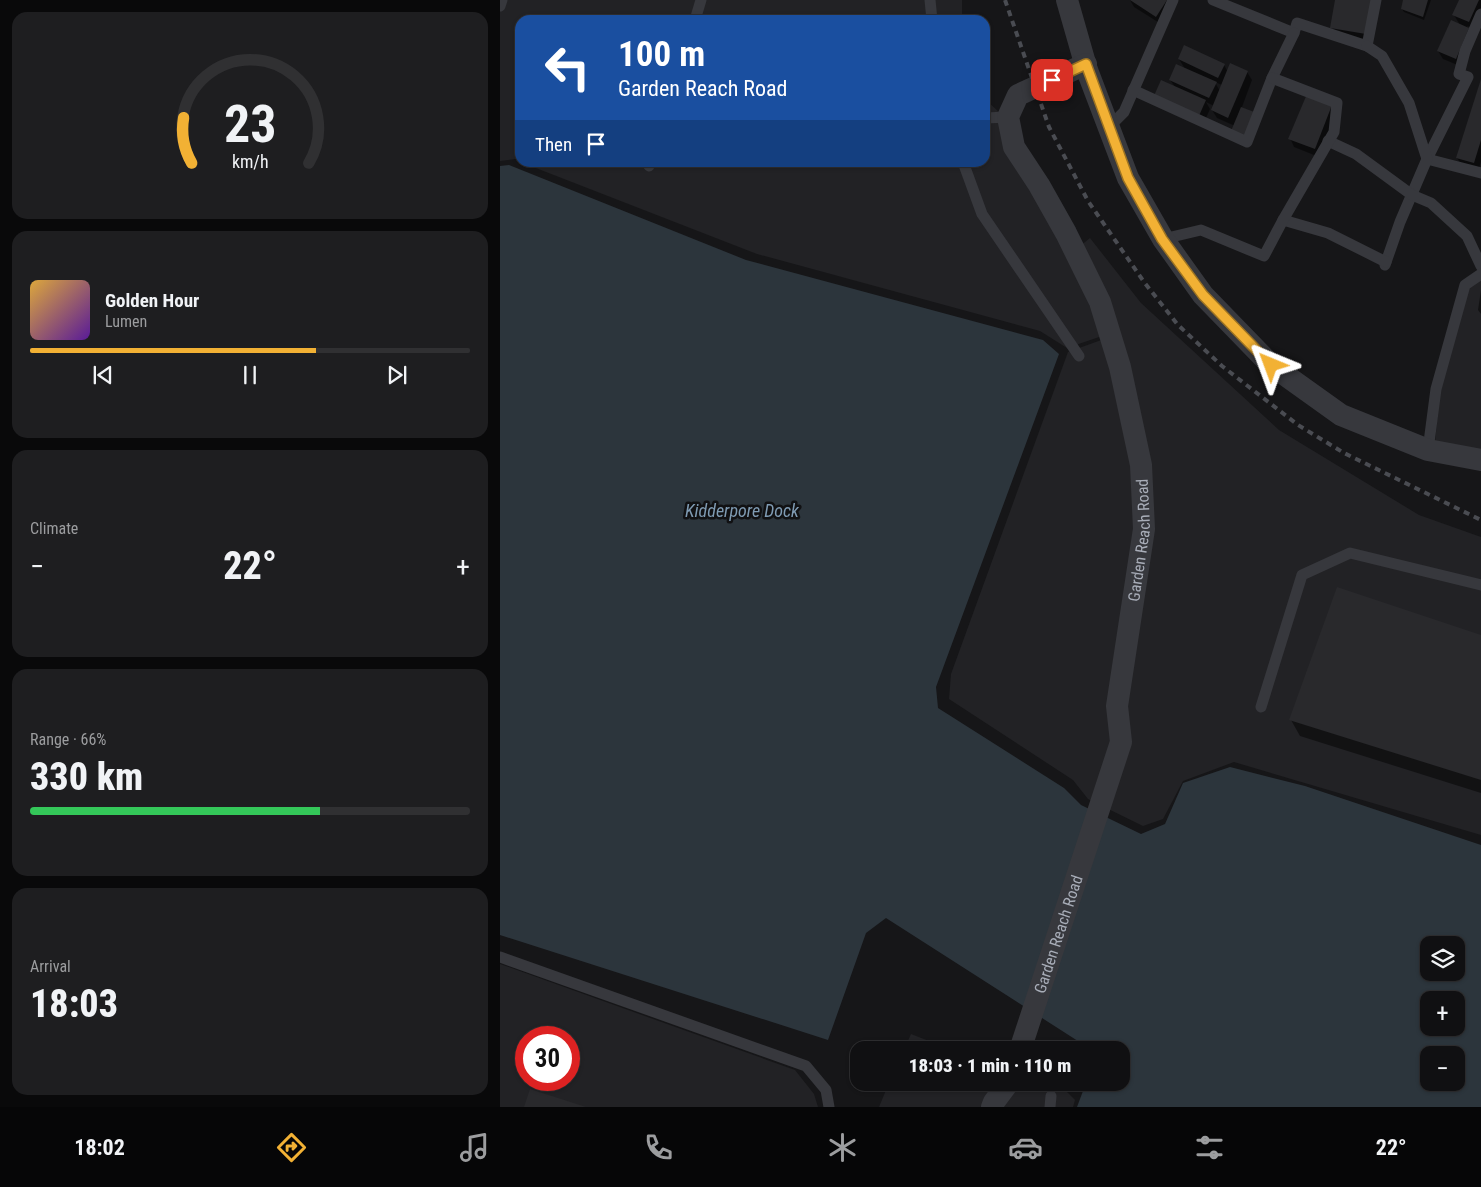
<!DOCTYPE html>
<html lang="en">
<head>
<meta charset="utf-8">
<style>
  body { margin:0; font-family:"Roboto Condensed",sans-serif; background:#1e1e20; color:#f1f3f6; height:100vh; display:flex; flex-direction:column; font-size:19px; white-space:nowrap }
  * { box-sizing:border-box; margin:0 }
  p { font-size:16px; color:#9c9d9f }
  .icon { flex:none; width:28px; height:28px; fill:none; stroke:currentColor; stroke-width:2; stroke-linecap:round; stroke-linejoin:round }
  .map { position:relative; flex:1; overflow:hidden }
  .sheet { display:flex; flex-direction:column; gap:12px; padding:12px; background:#09090a; width:500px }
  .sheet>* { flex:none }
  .guide { position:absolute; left:15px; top:15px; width:475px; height:152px; border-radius:15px; box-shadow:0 1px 4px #0004,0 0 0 1px #303032; background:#1a4fa0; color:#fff; overflow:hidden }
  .buttons { position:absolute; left:920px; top:936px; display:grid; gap:10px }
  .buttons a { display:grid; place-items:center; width:45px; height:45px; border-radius:10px; background:#101012; box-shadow:0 1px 4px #0004,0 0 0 1px #303032; font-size:25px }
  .speed { position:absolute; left:15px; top:1026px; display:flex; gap:10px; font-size:25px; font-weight:700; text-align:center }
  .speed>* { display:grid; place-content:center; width:65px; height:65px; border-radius:50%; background:#101012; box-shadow:0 1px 4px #0004,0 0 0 1px #303032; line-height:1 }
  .speed .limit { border:8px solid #d22; background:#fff; color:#111 }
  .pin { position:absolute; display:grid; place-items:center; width:42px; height:42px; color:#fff; margin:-21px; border-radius:10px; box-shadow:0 2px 8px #0006 }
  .me { position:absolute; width:55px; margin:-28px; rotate:316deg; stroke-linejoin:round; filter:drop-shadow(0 0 4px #0008) }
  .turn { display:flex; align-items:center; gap:18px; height:105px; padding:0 20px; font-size:22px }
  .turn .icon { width:65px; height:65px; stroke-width:2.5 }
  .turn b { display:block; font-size:35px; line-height:42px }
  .then { display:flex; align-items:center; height:48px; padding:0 20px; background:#0003; gap:10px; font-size:19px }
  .big { font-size:38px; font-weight:800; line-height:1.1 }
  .sheet .tile { flex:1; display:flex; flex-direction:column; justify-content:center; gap:8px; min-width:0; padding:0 18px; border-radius:15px; background:#1e1e20 }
  .sheet .dial { align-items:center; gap:0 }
  .dial svg { height:130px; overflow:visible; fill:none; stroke:#303032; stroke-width:7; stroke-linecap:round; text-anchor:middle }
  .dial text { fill:#f1f3f6; stroke:none }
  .song { display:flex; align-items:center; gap:15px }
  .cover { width:60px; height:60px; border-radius:8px; background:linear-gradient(135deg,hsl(40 70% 55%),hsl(270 70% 35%)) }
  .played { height:5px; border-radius:2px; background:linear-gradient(90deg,#f2b134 65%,#303032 65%) }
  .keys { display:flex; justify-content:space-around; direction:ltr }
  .heat { display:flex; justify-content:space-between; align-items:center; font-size:28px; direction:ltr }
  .charge { height:8px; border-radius:4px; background:linear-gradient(90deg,#34c759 66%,#303032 0) }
  .trip { position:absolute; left:350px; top:1041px; width:280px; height:50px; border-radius:15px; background:#101012; box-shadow:0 1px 4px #0004,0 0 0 1px #303032; font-weight:800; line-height:50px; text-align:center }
  .tab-bar { display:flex; height:80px; justify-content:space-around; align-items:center; background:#060607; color:#9c9d9f }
  .tab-bar .icon { width:35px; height:35px }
  .tab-bar .current { color:#f2b134 }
  .tab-bar b { font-size:22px; color:#f1f3f6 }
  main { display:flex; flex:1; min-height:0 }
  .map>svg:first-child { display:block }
</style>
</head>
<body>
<main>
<section class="sheet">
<div class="tile dial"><svg viewBox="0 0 100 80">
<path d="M14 69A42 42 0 1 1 86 69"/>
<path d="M14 69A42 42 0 0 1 9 41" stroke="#f2b134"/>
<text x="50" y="56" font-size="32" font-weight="700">23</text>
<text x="50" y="72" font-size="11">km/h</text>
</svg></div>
<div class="tile">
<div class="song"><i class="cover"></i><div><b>Golden Hour</b><p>Lumen</p></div></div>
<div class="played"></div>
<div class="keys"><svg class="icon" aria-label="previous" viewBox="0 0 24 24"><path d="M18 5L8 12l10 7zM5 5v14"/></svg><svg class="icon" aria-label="pause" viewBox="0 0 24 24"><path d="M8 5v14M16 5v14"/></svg><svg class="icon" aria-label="next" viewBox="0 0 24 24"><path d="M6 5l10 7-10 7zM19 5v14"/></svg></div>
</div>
<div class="tile"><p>Climate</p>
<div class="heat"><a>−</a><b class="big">22°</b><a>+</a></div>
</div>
<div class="tile"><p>Range · 66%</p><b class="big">330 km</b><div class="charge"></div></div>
<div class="tile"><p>Arrival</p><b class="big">18:03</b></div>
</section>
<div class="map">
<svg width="981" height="1107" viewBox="0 0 981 1107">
  <rect width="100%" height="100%" fill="#161618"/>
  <g fill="#222225" fill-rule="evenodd">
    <path d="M0,0H462V20H20V161L15,159L0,161Z"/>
    <path d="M485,99L500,113L563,239L602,336L567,348L540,331L257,254L23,163L485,162Z"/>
    <path d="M590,238L641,303L779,430L919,515L981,537V835L734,762L683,781L663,819L643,826L588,799L573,780L449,699L451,674L568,352L618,334L579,247Z"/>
    <path d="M981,279V451L935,444L939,396L966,288Z"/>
    <path d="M0,964L295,1070L314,1094L318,1107H0ZM26,1038H69V1080H26Z"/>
    <path d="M411,1034L452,1050H404Z"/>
    <path d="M389,1083H491L484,1107H379Z"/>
    <path d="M509,1083H558L575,1100L573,1107H497Z"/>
  </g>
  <path fill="#2c353c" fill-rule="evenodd" d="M9,165L246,260L543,340L559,354L436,687L438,708L564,788L581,805L641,834L665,824L683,783L730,767L805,786L981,845V1107H577L586,1083L621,1082V1050H586L581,1043L386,918L366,933L328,1040L0,935V166ZM929,945H956V972H929ZM929,1000H956V1028H929ZM929,1055H956V1082H929Z"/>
  <g fill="#0007" fill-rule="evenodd">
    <path d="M630,0H677L661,24L634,7Z"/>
    <path d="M837,0L871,42L836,35L832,27Z"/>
    <path d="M905,0H931L924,20L904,12L902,9Z"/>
    <path d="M960,0H981V14L974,29L967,26L973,37L960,66L943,59L938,51L960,25L954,15Z"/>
    <path d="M679,59L724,65L728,72H747L752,80L735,126L717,118L712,110L714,106L706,102L710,109L703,125L670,80L685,69ZM715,82L722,85L720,91L717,86Z"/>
    <path d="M981,81V162L978,171L962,166L957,158Z"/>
    <path d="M832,106L836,114L819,157L794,147L790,138Z"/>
    <path d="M981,290V314L978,310Z"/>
    <path d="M981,637V793L800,736L791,720Z"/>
  </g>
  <g fill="#29292c">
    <path d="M630,0H667L656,17Z"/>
    <path d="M835,0H872L866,34L830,28Z"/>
    <path d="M903,0H928L923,17L901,9Z"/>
    <path d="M959,0H979L969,22L952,15Z"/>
    <path d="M951,20L969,28L956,59L937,51Z"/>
    <path d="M684,45L725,64L718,78L678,59Z"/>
    <path d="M730,63L748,71L728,118L711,110Z"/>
    <path d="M676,64L717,82L709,98L669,80Z"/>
    <path d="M981,79V140L974,163L956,158Z"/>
    <path d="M661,80L706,100L698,118L653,98Z"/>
    <path d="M807,94L832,105L815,149L788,139Z"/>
    <path d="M741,107L757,113L747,137L731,131Z"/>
    <path d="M837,587L981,635V780L789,720Z"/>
    <path d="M30,1089L86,1107H24Z"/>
  </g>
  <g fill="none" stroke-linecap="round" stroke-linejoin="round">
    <g stroke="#37383d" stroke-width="11">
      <path d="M430,0L432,20"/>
      <path d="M713,0L794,33L797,23L867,46L876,0"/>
      <path d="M0,6L2,0"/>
      <path d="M981,14L965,51L959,74L968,77L927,159L981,173"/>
      <path d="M195,20L201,0"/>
      <path d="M867,46L882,56L909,103L927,159L900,222L885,265"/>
      <path d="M633,90L747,142L772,78L794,33"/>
      <path d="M485,118L508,117"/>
      <path d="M609,127L624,112L673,0"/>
      <path d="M828,141L856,154L912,195L931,203L967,236L981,266"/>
      <path d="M463,162L482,214L579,356"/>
      <path d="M149,166L150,162"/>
      <path d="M783,220L828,233L886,262"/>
      <path d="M663,239L701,230L764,256L783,220L834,132L837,103L772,78"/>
      <path d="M928,450L936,389L965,285L981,274"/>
      <path d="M761,707L802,575L850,553L981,585"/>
      <path d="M0,957L306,1066L326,1090L329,1107"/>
      <path d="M550,1107L551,1096"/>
    </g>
    <g stroke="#37383d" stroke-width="22">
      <path d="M567,0L587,70L628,178L663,239L703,295L771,365L841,415L928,450L981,460"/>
      <path id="s1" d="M520,1050L621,742L617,706L644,529L641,465L620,367L600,302L566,233L539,185L514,147L508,117L518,95L586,64"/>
      <path d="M492,1107L494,1102L509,1082"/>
    </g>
    <path stroke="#4a4c52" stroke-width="4" stroke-dasharray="6 5" stroke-linecap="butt" d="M505,0L549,127L588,201L644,282L678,325L722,366L798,425L844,453L981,520"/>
  </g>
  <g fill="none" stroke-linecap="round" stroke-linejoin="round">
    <g stroke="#9d7322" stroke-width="12">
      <path id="route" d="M552,80L586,64L628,178L662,239L703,295L771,365"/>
    </g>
    <use href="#route" stroke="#f2b134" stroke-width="9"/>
  </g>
  <g text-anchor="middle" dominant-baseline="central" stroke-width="5" stroke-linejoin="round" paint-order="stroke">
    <g font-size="16" fill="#a8adb8" stroke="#111113">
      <text stroke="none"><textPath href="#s1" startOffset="528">Garden Reach Road</textPath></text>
      <text stroke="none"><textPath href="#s1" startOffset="122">Garden Reach Road</textPath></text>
    </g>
    <g font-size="18" font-style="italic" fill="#7f9bb3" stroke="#111113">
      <text x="242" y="510">Kidderpore Dock</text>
    </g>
  </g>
</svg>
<div class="buttons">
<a><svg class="icon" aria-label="layers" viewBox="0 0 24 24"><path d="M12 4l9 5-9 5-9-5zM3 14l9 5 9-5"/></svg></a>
<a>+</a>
<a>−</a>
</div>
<div class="speed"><div class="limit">30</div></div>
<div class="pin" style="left:552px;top:80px;background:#d93025"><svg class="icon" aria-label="arrive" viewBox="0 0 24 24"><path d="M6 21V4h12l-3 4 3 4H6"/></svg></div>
<svg class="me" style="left:771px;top:365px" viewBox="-20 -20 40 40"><path d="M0-17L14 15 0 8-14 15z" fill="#f2b134" stroke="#fff" stroke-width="4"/></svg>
<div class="trip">18:03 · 1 min · 110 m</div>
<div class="guide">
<div class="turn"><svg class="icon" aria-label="left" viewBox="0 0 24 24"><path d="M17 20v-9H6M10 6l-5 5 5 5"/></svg><div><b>100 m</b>Garden Reach Road</div></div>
<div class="then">Then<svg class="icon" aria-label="arrive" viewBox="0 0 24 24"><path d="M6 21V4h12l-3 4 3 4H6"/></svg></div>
</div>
</div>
</main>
<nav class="tab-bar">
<b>18:02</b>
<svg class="icon current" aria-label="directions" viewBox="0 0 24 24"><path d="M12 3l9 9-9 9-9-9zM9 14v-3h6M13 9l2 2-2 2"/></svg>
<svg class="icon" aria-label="music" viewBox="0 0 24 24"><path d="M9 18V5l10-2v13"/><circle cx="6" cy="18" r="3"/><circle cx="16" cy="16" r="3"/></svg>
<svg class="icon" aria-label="phone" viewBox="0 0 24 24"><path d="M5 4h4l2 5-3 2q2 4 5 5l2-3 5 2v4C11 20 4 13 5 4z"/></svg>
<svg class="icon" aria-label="climate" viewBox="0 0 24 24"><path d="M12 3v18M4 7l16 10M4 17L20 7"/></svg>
<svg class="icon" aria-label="car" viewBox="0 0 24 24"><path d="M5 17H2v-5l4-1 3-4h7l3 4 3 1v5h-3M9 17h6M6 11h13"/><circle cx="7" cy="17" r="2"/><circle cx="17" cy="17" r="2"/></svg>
<svg class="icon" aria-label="filters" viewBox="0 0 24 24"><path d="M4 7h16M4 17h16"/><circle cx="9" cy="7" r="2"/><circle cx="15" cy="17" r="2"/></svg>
<b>22°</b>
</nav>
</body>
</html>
